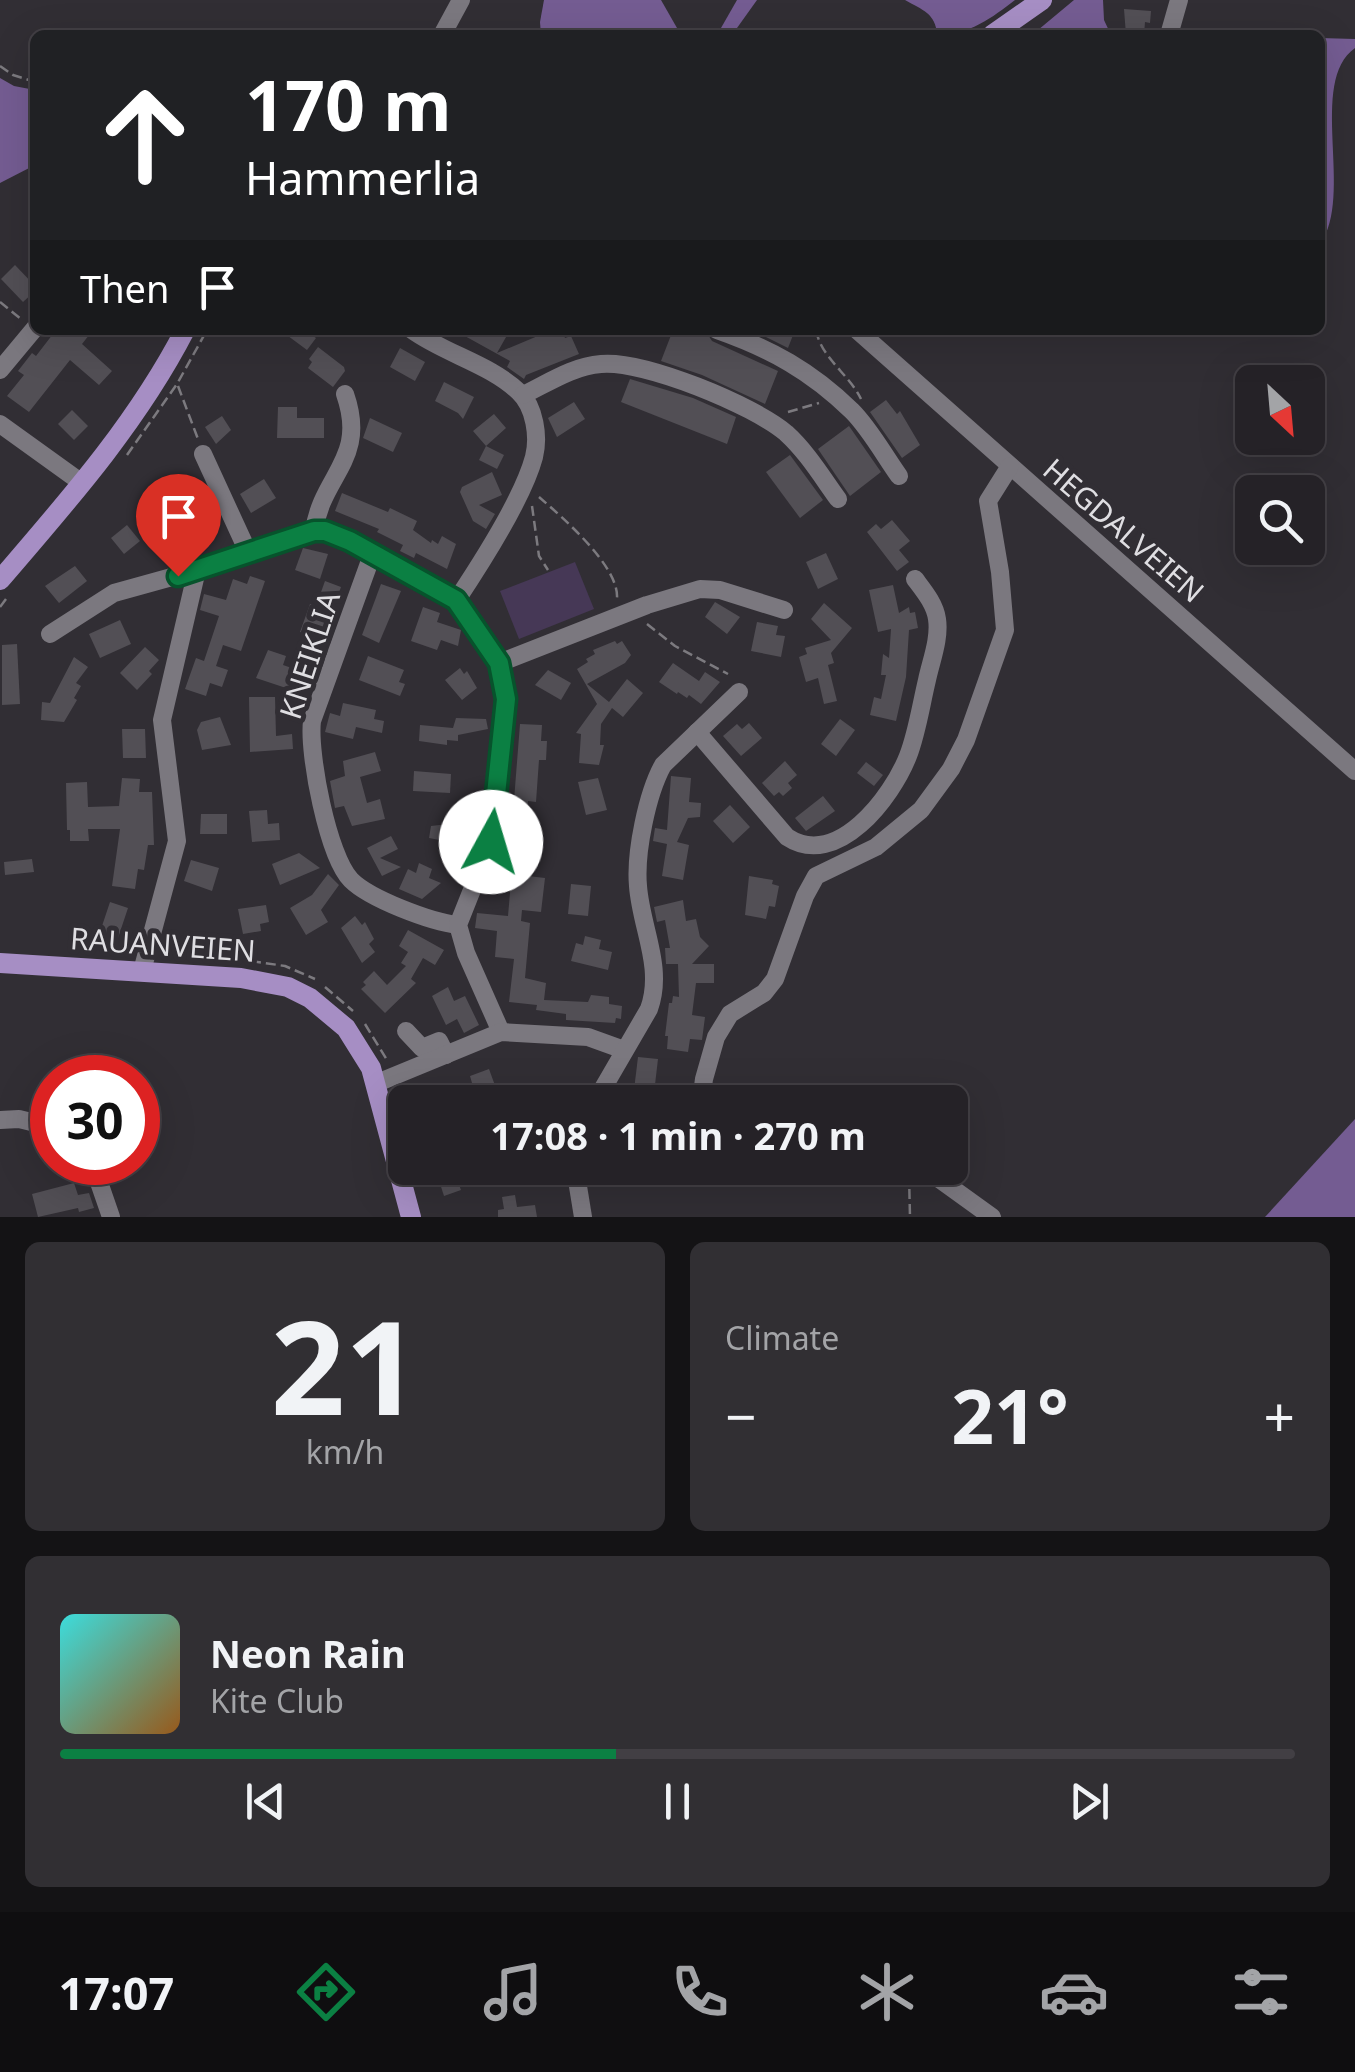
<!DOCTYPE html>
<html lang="en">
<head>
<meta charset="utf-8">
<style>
  body { margin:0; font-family:"Noto Sans",sans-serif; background:#312f33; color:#f1f3f6; height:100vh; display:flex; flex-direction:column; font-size:38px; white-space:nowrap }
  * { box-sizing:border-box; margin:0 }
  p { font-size:32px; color:#a3a4a7 }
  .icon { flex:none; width:55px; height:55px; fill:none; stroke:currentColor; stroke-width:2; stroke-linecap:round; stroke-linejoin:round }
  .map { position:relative; height:1217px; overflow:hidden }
  .sheet { display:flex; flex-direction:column; gap:25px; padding:25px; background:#141315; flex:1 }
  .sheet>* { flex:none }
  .top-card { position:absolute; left:30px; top:30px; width:1295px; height:305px; border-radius:15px; box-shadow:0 10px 40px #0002,0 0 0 2px #423f44; background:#202124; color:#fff; overflow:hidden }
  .needle { width:65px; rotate:154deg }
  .buttons { position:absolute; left:1235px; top:365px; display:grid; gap:20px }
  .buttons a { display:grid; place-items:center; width:90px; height:90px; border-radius:15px; background:#252227; box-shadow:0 10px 40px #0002,0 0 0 2px #423f44; font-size:50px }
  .speed { position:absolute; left:30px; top:1055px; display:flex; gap:20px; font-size:50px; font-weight:700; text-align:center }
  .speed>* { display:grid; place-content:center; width:130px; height:130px; border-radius:50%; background:#252227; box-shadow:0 10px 40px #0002,0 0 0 2px #423f44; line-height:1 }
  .speed .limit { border:15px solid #d22; background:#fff; color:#111 }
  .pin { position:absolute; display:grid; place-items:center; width:85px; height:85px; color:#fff; margin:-102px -42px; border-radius:50% 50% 50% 0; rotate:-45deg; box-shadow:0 0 10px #0007 }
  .pin .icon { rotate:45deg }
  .me { position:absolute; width:110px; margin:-55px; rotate:6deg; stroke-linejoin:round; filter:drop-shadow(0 0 8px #0008) }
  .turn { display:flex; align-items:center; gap:35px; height:210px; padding:0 50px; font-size:45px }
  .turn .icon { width:130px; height:130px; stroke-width:2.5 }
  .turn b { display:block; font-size:70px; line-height:85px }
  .then { display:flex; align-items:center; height:95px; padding:0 50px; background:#0003; gap:20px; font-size:38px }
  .big { font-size:75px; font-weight:700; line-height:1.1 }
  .sheet .card { flex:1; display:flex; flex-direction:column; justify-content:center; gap:15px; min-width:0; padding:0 35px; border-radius:15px; background:#312f33 }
  .sheet .dial { align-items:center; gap:0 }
  .dial b { font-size:130px; line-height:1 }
  .song { display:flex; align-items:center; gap:30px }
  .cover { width:120px; height:120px; border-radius:15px; background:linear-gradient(135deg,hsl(180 70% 55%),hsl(30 70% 35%)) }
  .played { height:10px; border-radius:5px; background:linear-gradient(90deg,#0b8043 45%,#423f44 45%) }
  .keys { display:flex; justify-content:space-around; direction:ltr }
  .heat { display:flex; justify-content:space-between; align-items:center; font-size:55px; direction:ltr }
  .sheet .tiles { flex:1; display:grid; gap:25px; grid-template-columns:1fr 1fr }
  .card:last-child { grid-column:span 2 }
  .trip { position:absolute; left:388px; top:1085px; width:580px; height:100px; border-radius:15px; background:#252227; box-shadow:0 10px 40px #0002,0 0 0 2px #423f44; font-weight:700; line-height:100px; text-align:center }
  .dock { display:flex; height:160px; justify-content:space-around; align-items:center; background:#0f0e10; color:#a3a4a7 }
  .dock .icon { width:70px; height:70px }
  .dock .selected { color:#0b8043 }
  .dock b { font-size:45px; color:#f1f3f6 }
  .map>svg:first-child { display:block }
</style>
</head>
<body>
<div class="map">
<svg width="1355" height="1217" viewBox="0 0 1355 1217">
  <rect width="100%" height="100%" fill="#312e34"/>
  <path fill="#463856" d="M575,562L594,609L519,639L500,591Z"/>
  <g fill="#745c92">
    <path d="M544,0H661L681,35H541L540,22Z"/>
    <path d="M737,0H757L732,35H717Z"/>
    <path d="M905,0H1015C992,18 967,36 937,35C936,13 922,10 905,0Z"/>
    <path d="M1074,0H1103L1104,20L1111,35H1032Z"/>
    <path d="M1320,38L1355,39V48C1307,82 1355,196 1320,244Z"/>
    <path d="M0,78L14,86L35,90V165L0,183Z"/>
    <path d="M1355,1119V1217H1265Z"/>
  </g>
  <g fill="#524f55">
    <path d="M1124,9L1151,11L1150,23L1145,22L1144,35H1126Z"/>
    <path d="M15,265L35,286V291L23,302L1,279Z"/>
    <path d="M56,330H93L82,344L112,371L99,385L70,360L29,412L7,396L24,375L18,371L32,353L36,356Z"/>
    <path d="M280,330H318L313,336L316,338L307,350Z"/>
    <path d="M454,330H510L497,353L552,330H562L565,338L571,336L579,354L526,375L524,379L507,367L510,361Z"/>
    <path d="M673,330H705L712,341L778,371L765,404L702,375L661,361Z"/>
    <path d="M752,330H795L788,348Z"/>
    <path d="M318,347L344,367L345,371L333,387L308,368L312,362L309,359Z"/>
    <path d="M400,348L425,362L415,381L390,367Z"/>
    <path d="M630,379L693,398L736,417L727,444L621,402Z"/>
    <path d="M444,382L474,397L463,419L458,413L435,401Z"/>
    <path d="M886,400L897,414L900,411L920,445L902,458L870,412Z"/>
    <path d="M574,402L585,419L557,437L548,418Z"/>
    <path d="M278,407H297V418H324V438H277Z"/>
    <path d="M72,410L88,426L74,440L58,424Z"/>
    <path d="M494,414L506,428L486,446L504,455L497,469L479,460L486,446L473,431Z"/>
    <path d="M222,416L231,430L216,444L205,427Z"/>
    <path d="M370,418L402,433L393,452L363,438Z"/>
    <path d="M849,426L881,472L850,496L818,449Z"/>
    <path d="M790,455L823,500L800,518L766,472Z"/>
    <path d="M492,472L502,495L479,505L495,514L486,529L473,521L460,492L462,487Z"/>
    <path d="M264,479L276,498L251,513L240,494Z"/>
    <path d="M342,493L388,512L390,508L417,521L413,530L431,543L432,540L438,544L442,536L456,544L447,569L416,553L414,558L400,551L403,545L377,532L379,529L335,511Z"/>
    <path d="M182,495L201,536L187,547L180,534L156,550L147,537L174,519L166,504Z"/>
    <path d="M892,520L910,541L899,550L909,562L897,571L867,532L876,524L881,529Z"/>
    <path d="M127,525L140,541L124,554L111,538Z"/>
    <path d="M303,548L328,554L320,579L295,570Z"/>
    <path d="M826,553L838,579L818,589L806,562Z"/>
    <path d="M75,566L87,581L59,603L45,586Z"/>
    <path d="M250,576L265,581L241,651L223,645L216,666L228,670L222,687L210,683L206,696L185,689L196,658L204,661L219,616L200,610L204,594L226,600L233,579L247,584Z"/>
    <path d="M325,581L341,587L336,601L332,599L317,649L301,644L305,634L300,632L310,604L316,606Z"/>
    <path d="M381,584L401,591L379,643L362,635Z"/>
    <path d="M893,585L899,613L909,607L910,613L915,612L918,628L909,630L906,677L896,721L870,715L874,697L881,699L886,675H881L883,654L889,658L891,629L878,632L869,590Z"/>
    <path d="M715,602L740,617L727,634L705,617Z"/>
    <path d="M824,603L852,628L831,653L834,663L828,665L837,701L824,704L818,678L806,682L799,657L807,654L805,648L831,640L811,619Z"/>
    <path d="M423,607L440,613L437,622L461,630L458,646L441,640L437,650L411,641Z"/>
    <path d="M120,620L131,644L100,658L89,634Z"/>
    <path d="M757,622L778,626L776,635L785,636L781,657L751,651Z"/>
    <path d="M615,641L617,644L622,641L631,655L625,663L587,684L609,702L627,679L643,693L623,717L612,708L601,724L600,745H604L599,765L579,763L581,734L576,733L597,704L577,669L588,662L586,659L595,654L593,650Z"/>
    <path d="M17,644L20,704L2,705V645Z"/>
    <path d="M145,647L159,660L149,671L152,674L137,690L120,673Z"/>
    <path d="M268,650L286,656L283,665L315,676L310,691L294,686L292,690L256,678Z"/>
    <path d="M368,656L404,670L399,682L405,684L400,696L359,680Z"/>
    <path d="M74,657L88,667L76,683L81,686L74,698L77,700L64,722L41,720L42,702L50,703Z"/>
    <path d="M673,663L699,681L705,672L720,682L701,704L689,695L687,698L678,692L677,694L659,682Z"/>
    <path d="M460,668L464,674L467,671L477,688L462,700L445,680Z"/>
    <path d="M548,670L571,683L561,700L535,685Z"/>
    <path d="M249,697H275L276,736L292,734L293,749L250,752Z"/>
    <path d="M343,703L376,710L374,719L384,721L382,733L356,727L353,739L325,732L330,713L340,716Z"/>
    <path d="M220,717L231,745L202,750L197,730L201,722Z"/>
    <path d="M456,718L486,719L488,729L458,735V741L447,740V745L419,741L420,725L453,728Z"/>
    <path d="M840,719L855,730L836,756L821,744Z"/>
    <path d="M749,723L762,738L741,756L723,736L737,724L742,729Z"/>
    <path d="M520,724L542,725L541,741H547L546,760H539L536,802L528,801L527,814L513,813Z"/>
    <path d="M122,729H145L146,758H123Z"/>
    <path d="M375,752L381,771L360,777L367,803L380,799L385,819L352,826L344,806L335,808L330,781L345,776L343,761Z"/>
    <path d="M785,761L797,775L788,783L792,788L783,796L779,792L774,796L762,783Z"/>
    <path d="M866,762L883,775L874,786L857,773Z"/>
    <path d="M414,771L451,774L450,793L413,791Z"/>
    <path d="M671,776L691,778L689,802L701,803L700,817L688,818L677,842L689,845L683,880L662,876L667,844L653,841L655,828L667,830Z"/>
    <path d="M122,778L140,779L139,792H152L154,845H148L144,870L138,869L135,889L112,886L120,829H88L89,841H70V830H67L66,783L87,782L88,807L119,806Z"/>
    <path d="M598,778L607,810L586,815L578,782Z"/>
    <path d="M823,796L835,811L806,831L795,818Z"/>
    <path d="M730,805L750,827L733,843L713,821Z"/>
    <path d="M267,810L268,824L279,823L280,840L252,842L249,811Z"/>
    <path d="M201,814H227V834H200Z"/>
    <path d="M450,816L466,818L465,845L429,838L431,826L448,824Z"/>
    <path d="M516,824L537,825L536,855H529L528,876L545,878L541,912L522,910L521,921L530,923L525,978L546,983L544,1000L588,1002L591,995L609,997V1004L622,1006L621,1019L616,1018L615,1023L566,1020V1014L536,1010L537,1005L509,1002L514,959L495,957L497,931L475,928L477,913L508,916Z"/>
    <path d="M391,836L398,849L380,858L401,867L382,876L367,848Z"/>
    <path d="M299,853L320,868L280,885L272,864Z"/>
    <path d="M32,859L34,872L5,875L4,862Z"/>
    <path d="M191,860L219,868L212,891L184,881Z"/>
    <path d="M419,863L432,869L429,878L441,883L422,899L399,889L408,869L416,873Z"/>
    <path d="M328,874L339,885L321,910L328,922L306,935L290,908L312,895Z"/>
    <path d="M749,876L773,880L772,884L779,886L775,907L769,906L766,919L745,915Z"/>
    <path d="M571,884L591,886L588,916L568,914Z"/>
    <path d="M683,900L686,921L696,919L700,937L709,946L692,964H714V983H696L692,1015L705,1017L702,1040L690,1039L688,1052L667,1049L668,1036H665L669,1003H672L673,996L679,997L678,964H666L665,948H670L665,920L657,922L654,907Z"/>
    <path d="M110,902L128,908L118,938L100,932Z"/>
    <path d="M266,905L269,922L260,924L261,931L243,934L238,909Z"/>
    <path d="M355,916L362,925L365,922L374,939L369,944L375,952L362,963L341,928Z"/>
    <path d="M408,930L444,950L435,965L423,958L411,979L416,983L385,1013L361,989L366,985L363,982L374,971L387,985L406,966L401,963L408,952L399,946Z"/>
    <path d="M585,936L601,940L599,949L612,952L608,970L571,961L576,943L583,945Z"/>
    <path d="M448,987L454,1001L465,996L479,1025L464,1033L457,1019L446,1025L432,996Z"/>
    <path d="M638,1057L658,1059L654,1093L634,1090Z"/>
    <path d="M489,1069L501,1102H443L442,1098L474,1090L470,1076Z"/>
    <path d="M435,1168H453L461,1190L444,1196Z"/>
    <path d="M613,1168H645L646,1185H614Z"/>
    <path d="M74,1183L78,1195L89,1193L94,1208L79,1212L78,1208L38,1217L32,1194Z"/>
    <path d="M515,1195L517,1207L535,1205L537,1217H498V1210L504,1209L502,1197Z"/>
  </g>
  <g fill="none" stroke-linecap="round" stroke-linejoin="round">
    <g stroke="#7c7a7f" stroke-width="2.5" stroke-dasharray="10 5" stroke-linecap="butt">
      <path d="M0,66L13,75L35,82"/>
      <path d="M0,302L21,319"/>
      <path d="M816,330C821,358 849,374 861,399"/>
      <path d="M178,386L198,439"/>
      <path d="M788,412L819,403"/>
      <path d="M127,455L177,384L207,330"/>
      <path d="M539,497C562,517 619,566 617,598"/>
      <path d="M532,506L539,556L548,570"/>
      <path d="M0,607L9,595"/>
      <path d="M647,624L675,646L728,674"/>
      <path d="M251,961L285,966L315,979"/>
      <path d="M325,987L353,1011"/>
      <path d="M365,1024L387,1060"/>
      <path d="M909,1174L910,1217"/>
    </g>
    <g stroke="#7b787f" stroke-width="18">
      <path d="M442,35L461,0"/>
      <path d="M1169,35L1179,0"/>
      <path d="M412,330C445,354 490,364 519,392C535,407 539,437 534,457C523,498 480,565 456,601"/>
      <path d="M717,330C771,349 811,371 852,411C870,429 884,455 899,476"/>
      <path d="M857,330L1355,771"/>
      <path d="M0,370L35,328"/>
      <path d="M523,395C548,383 573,366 601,364C644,360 753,405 786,433C807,452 822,477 838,499"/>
      <path d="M0,424L82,483"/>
      <path d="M203,454L248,552"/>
      <path d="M314,531C322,474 368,460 345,394"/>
      <path d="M372,555L312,721C308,753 328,857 351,880C370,899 431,922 458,925"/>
      <path d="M50,634L114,593L197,570L314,531H325L349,541L456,601L499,663L506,699L491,842L458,925L466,953L501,1032"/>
      <path d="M499,663L647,605L700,589L720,590L784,610"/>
      <path d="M697,732L787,837C837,870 892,797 908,756C917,733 921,705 927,680C931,661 940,639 937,619C935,604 924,591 915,579"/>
      <path d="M142,971L177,841L162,720L197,570"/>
      <path d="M406,1031L422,1048L439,1041L446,1055"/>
      <path d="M377,1083L501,1032L588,1037L624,1050"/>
      <path d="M595,1102L649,1009C664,967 641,928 638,886C635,853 647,794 663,765L739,692"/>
      <path d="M701,1102L704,1079L716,1037L730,1014L764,993L775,979L805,896L816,876L876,847L921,810L951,769L966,740L1005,630L1000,572L988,501L1010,466"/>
      <path d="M0,1120L19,1119L52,1127"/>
      <path d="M92,1162L111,1217"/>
      <path d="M575,1168L583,1217"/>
      <path d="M924,1168L992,1217"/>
    </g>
    <g stroke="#a68ec4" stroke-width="20">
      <path d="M992,35L1042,0"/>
      <path d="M0,580C68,501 137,423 185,330"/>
      <path d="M0,963L241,978L288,987L310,998L346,1028L371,1068L411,1217"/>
    </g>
  </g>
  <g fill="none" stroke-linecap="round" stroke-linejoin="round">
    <g stroke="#07532c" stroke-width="25">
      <path id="route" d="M178,576L314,531H325L350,541L456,600L499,663L506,699L491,842"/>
    </g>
    <use href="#route" stroke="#0b8043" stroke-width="18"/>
  </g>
  <g text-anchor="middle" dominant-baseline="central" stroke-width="10" stroke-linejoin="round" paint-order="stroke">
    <g font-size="30" fill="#dfdee2" stroke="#312e34">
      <text transform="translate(1124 530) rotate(41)">HEGDALVEIEN</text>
      <text transform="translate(309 655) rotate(-72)">KNEIKLIA</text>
      <text transform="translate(163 944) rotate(4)">RAUANVEIEN</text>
    </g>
  </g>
</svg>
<div class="buttons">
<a><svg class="needle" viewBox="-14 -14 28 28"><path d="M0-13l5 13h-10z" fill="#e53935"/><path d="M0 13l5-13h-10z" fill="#a3a4a7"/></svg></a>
<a><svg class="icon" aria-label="search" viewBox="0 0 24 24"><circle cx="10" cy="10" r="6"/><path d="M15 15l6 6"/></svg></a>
</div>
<div class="speed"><div class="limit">30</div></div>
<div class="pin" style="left:178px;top:576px;background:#d93025"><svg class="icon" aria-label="arrive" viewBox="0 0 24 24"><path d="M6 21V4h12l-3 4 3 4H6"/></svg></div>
<svg class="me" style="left:491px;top:842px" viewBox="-20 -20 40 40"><circle r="19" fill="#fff"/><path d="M0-13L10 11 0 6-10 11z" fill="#0b8043"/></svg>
<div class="trip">17:08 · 1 min · 270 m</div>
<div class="top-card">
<div class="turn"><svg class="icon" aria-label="ahead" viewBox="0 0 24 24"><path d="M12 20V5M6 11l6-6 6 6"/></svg><div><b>170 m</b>Hammerlia</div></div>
<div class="then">Then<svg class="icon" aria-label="arrive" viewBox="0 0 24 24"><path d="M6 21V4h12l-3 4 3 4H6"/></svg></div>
</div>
</div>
<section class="sheet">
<div class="tiles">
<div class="card dial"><b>21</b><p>km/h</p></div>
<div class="card"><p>Climate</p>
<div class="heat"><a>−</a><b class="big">21°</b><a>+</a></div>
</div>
<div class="card">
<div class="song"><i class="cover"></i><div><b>Neon Rain</b><p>Kite Club</p></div></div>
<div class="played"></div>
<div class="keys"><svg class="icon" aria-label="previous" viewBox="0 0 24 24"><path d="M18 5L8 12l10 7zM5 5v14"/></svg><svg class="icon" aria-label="pause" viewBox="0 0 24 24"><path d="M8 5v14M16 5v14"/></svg><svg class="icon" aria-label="next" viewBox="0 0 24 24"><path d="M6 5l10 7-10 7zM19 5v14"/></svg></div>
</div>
</div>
</section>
<nav class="dock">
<b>17:07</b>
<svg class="icon selected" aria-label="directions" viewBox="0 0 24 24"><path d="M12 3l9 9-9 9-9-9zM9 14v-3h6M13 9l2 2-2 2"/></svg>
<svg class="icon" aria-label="music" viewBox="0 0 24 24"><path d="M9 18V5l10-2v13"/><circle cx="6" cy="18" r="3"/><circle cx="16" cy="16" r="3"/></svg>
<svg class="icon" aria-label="phone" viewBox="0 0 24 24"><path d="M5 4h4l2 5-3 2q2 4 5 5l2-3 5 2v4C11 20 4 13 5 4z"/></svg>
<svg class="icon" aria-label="climate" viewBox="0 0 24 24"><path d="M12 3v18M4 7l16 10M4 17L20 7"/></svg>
<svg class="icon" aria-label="car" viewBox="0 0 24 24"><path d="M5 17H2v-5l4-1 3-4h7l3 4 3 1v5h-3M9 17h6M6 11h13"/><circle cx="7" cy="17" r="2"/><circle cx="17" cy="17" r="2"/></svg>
<svg class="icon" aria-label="filters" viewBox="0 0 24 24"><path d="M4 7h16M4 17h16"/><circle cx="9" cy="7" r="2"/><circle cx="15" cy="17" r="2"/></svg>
</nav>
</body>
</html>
